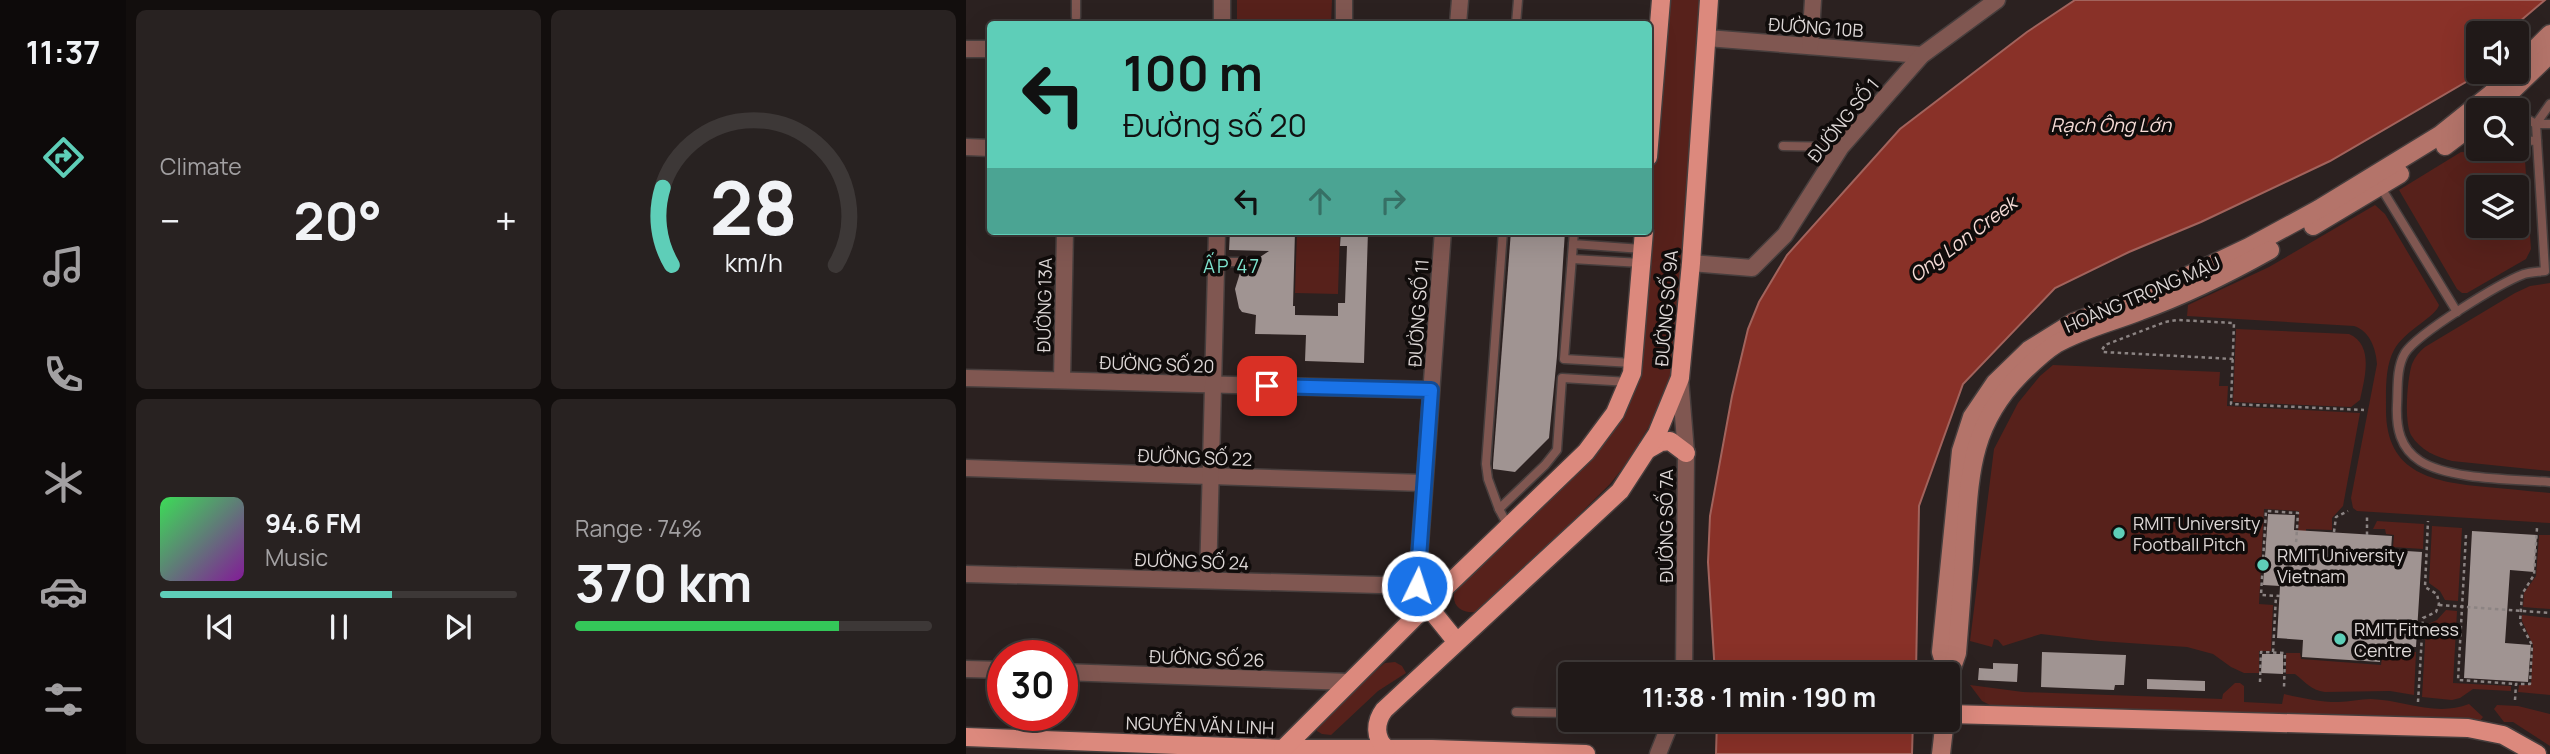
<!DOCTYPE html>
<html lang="en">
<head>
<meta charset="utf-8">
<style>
  body { margin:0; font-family:Manrope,sans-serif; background:#282221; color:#f1f3f6; height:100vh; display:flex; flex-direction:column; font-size:26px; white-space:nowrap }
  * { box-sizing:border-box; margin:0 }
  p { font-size:23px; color:#a2a0a2 }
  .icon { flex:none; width:38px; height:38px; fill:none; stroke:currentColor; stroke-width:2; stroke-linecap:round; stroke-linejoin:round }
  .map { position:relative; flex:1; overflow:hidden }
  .drawer { display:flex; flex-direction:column; gap:10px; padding:10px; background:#120e0d; width:840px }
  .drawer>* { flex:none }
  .guide { position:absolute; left:21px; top:21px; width:665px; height:214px; border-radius:7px; box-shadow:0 7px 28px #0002,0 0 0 2px #3d3837; background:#5eceb8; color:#111; overflow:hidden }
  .tools { position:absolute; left:1500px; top:21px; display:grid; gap:14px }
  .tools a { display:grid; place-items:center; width:63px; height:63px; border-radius:7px; background:#201918; box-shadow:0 7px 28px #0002,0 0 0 2px #3d3837; font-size:35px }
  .speed { position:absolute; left:21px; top:640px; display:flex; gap:14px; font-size:35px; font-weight:700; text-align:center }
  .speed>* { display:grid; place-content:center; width:91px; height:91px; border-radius:50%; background:#201918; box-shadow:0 7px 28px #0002,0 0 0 2px #3d3837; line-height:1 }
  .speed .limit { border:10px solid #d22; background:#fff; color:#111 }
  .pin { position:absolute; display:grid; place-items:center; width:60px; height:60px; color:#fff; margin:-30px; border-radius:14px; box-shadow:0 4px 10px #0006 }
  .me { position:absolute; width:77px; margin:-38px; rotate:4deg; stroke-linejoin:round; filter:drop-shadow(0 0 5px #0008) }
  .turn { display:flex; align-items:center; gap:24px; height:147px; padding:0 21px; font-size:32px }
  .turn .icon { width:91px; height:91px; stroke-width:2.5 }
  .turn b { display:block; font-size:49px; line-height:60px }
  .lanes { display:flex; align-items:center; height:66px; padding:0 21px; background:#0003; justify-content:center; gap:35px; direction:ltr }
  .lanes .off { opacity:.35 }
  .big { font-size:52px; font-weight:700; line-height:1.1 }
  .drawer .card { flex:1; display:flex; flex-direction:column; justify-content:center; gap:10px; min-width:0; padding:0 24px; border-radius:10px; background:#282221 }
  .drawer .dial { align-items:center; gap:0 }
  .dial svg { height:182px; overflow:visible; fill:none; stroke:#3d3837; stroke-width:7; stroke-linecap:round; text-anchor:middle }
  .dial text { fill:#f1f3f6; stroke:none }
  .song { display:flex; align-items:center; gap:21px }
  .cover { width:84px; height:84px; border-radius:10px; background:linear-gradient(135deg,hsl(130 70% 55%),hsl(290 70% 35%)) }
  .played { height:7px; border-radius:4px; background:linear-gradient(90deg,#5eceb8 65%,#3d3837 65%) }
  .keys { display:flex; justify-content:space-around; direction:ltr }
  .heat { display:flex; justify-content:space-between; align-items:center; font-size:38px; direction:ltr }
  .charge { height:10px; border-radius:5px; background:linear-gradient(90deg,#34c759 74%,#3d3837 0) }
  .drawer .tiles { flex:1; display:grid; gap:10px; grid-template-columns:repeat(2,1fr) }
  .trip { position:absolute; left:592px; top:662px; width:402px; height:70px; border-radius:7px; background:#201918; box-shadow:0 7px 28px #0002,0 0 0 2px #3d3837; font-weight:700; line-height:70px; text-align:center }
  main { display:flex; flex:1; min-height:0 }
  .menu { display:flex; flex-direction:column; width:126px; justify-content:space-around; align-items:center; background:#0d0a0a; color:#a2a0a2 }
  .menu .icon { width:49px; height:49px }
  .menu .active { color:#5eceb8 }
  .menu b { font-size:32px; color:#f1f3f6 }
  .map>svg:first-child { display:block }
</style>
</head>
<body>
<main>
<nav class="menu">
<b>11:37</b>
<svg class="icon active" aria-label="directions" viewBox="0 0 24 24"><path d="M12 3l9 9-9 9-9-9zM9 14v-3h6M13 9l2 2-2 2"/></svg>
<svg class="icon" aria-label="music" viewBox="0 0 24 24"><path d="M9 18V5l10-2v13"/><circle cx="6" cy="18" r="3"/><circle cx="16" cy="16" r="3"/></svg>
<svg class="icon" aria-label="phone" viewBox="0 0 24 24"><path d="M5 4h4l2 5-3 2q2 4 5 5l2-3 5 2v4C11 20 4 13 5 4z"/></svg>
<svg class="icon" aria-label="climate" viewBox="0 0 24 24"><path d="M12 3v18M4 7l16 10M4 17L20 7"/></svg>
<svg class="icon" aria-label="car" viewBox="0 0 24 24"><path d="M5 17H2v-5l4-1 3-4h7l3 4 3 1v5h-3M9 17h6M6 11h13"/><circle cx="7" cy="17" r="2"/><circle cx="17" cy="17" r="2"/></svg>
<svg class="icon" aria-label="filters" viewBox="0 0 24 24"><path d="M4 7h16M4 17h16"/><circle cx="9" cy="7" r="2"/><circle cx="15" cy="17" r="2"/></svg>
</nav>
<section class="drawer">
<div class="tiles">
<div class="card"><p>Climate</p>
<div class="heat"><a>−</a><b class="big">20°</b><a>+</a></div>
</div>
<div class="card dial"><svg viewBox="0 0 100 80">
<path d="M14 69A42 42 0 1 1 86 69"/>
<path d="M14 69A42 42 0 0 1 10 35" stroke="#5eceb8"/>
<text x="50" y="56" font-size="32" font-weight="700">28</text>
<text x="50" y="72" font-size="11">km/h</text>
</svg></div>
<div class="card">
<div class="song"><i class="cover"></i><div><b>94.6 FM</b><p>Music</p></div></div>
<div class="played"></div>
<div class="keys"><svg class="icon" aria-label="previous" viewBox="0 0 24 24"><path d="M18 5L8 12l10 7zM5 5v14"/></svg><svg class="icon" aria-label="pause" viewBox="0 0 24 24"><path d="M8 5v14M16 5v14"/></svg><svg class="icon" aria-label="next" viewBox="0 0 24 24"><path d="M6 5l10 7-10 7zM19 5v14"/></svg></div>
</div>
<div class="card"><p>Range · 74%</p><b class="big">370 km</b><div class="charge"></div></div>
</div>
</section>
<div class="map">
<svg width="1584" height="754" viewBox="0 0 1584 754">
  <rect width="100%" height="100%" fill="#2b2120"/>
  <g fill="#57211b" fill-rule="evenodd">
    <path d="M271,0H366L365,24H271Z"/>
    <path d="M701,0H738L706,376L695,406L663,460L644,484L516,611C498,616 482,607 490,587L624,455L672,368Z"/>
    <path d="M1495,152L1557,155L1559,160L1565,249L1560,259L1501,293H1496L1491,289L1433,190ZM1512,187H1550V226H1512Z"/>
    <path d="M1409,205L1419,214L1473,305C1471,316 1438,331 1428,350C1419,367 1420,389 1420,408C1419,474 1467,482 1520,487C1541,489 1563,491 1584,493V523L1391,511L1387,508L1385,498L1411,364C1410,349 1404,331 1388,326L1221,316L1222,305L1303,267Z"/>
    <path d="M331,231H374L372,294L329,293Z"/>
    <path d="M1584,283V471L1486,461C1470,457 1454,450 1445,435C1438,422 1441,379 1446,364C1449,357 1453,352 1459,347L1549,293L1564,286Z"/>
    <path d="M1270,329L1383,334C1409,345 1398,380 1394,400L1385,407L1267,402Z"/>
    <path d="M1087,365L1254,372L1253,386H1262L1261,406L1394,413L1377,506L1366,518V530L1340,529V535L1332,534L1333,511L1298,509L1293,604L1307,605L1305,651H1293V673H1278L1265,667L1247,654L1221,647L1134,641L1075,634L1037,646L1032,640L1028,639L1026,647L1004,641L1028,449L1052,403L1074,376Z"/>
    <path d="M1411,521L1458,524L1457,549L1427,547L1428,535L1420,534L1419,529H1407Z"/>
    <path d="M1466,526L1496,528L1492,601L1479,600L1474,591L1463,583Z"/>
    <path d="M1573,535H1584V609L1557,607L1558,593L1570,576Z"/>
    <path d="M1480,610L1491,611L1487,683L1545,686V691L1507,689L1494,698L1486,700L1456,697L1460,625L1471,620Z"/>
    <path d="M1556,615L1584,618V695L1552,692L1553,685H1565L1567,645L1556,621Z"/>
    <path d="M1417,650L1450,652L1448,695L1424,691L1359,692C1344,690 1340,682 1329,674H1320V653H1334L1335,659L1415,665Z"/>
    <path d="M429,662L436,666L440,673L412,691L365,735L356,734L351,731L350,726L413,668L419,663Z"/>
    <path d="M1269,683H1274L1278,686V702L1316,704L1318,694C1336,698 1354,702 1372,702C1383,702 1394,699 1405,699C1438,700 1470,717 1503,704L1517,717L1514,721L1509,722L1030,708L1016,701L1004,685L1057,692L1256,699L1257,694Z"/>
    <path d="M1531,705L1552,706L1584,714V746L1547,722H1538L1528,709Z"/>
  </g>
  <g fill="#893128" stroke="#a2635c" stroke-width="2">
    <path d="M1109,0H1579L1540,33H1512V72H1517L1364,161L1235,222L1163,252L1089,288L997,384L953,506L950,674H749L742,562L744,516L766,396L782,329L793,302L821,255L934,129L1061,32Z"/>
    <path d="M751,719H947L946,754H750Z"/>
  </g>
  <g fill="#a09492">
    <path d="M264,231H329L327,306H329V315L372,316V303H379L381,246H374L375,231H402L398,363L339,361L340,335L289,334L290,315L276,312L273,308L269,289L274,273L278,269L289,267L291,259L303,251L263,250Z"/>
    <path d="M545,231H599L591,356L583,438L549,472L527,469V464Z"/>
    <path d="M1302,514L1329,515L1328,530L1426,536L1425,550L1456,552L1450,647L1415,645L1414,662L1336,657L1337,640L1311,638L1314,586L1297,585Z"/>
    <path d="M1506,531L1571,535L1568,572L1544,570L1539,643L1565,645L1562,682L1498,678Z"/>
    <path d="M1076,652L1160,655L1158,685H1149L1148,690L1075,687Z"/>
    <path d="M1296,654H1317V674L1295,673Z"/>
    <path d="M1027,663L1052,664L1051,682L1012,680L1013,668L1027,669Z"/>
    <path d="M1181,679L1239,681V691L1181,689Z"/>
  </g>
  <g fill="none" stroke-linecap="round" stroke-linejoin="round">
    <g stroke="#473e3d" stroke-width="11">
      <g id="lane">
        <path d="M110,0V17"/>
        <path d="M550,24L552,0"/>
        <path d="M1584,104L1570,124H1584"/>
        <path d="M1550,113L1570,124L1579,271C1572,272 1565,272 1558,274C1534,283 1452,333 1439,353C1430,368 1432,389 1431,405C1430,428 1434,448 1454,461C1484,480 1547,479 1584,482"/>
        <path d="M1494,137L1512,138"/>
        <path d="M1550,140L1571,141"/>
        <path d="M817,146L874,147"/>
        <path d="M1414,186L1491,312"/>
        <path d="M608,231L607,244L676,249"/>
        <path d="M607,244L598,359L666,363"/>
        <path d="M606,259L675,263"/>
        <path d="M250,262H285"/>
        <path d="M533,509L522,479L520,464L537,231"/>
        <path d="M542,526L533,509L579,465L591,450L596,378L663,382"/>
        <path d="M550,712L604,713"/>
      </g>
    </g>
    <g stroke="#473e3d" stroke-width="19">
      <g id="street">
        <path d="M256,24V0"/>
        <path d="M378,24V0"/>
        <path d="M492,24L494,0"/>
        <path d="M741,38L956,55"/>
        <path d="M844,46L847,0"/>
        <path d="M0,49H24"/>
        <path d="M0,147L24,148"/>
        <path d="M725,263L786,268L819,235L875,147L956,55L1031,0"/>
        <path d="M0,378L465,390"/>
        <path d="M714,378L720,453L718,674"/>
        <path d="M96,380L99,231"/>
        <path d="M0,468L457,483"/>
        <path d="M0,574L451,586"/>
        <path d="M242,580L251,231"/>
        <path d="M461,605L451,586L477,231"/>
        <path d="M0,669L37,670"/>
        <path d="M96,672L384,682"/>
        <path d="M692,754L706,719"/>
      </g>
    </g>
    <g stroke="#473e3d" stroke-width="21">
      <g id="secondary">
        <path d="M1550,68L1584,34"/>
        <path d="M1526,110L1584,54"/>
        <path d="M1479,146L1512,121"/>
        <path d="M1347,226L1434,174"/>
        <path d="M982,675L975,652L995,451L1006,417L1029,383L1063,350L1108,322L1181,295L1283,247L1353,209L1474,135L1525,94L1547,72"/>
        <path d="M982,679L991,653C994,616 997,579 999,542C1004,474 1004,426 1054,375C1065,364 1077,352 1090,344C1116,329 1146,322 1174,311C1219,295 1263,273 1304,250"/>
        <path d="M975,754L979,719"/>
      </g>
    </g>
    <g stroke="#473e3d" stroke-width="21">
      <g id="primary">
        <path d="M682,157L695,0"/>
        <path d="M681,450L695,442L704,441L720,453"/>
        <path d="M461,605L490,641"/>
        <path d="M982,714L1502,728L1537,735L1571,754"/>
        <path d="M0,737L317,749H466L620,754"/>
        <path d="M317,749L461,605L620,452L649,413L666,373L678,231"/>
        <path d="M421,749C408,739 409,722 418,710L654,491L691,434L714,378L725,263L743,0"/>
      </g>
    </g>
    <g stroke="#8c8483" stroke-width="2.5" stroke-dasharray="3.5 3.5" stroke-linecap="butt">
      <path d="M1267,359L1137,352L1136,350L1139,345L1199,322L1211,320L1268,323L1265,404L1398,410"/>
      <path d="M1368,532L1370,517L1382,511"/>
      <path d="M1401,535V515"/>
      <path d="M1500,535L1492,680L1550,684"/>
      <path d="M1314,596L1295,595L1300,511L1332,513L1330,544"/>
      <path d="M1473,605L1584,613"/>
      <path d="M1307,652L1310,596"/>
      <path d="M1294,682L1295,652L1319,653L1318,688"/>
      <path d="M1549,700L1550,684H1564L1566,645L1554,622L1556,594L1568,575L1571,528"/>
      <path d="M1452,702L1457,618L1470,612L1473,604L1471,594L1459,587L1462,521"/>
    </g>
    <use href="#lane" stroke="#805751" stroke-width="8"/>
    <use href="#street" stroke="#805751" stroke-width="16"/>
    <use href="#secondary" stroke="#b4746a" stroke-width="18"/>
    <use href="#primary" stroke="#dc897d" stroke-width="18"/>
  </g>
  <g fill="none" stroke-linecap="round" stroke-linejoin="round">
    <g stroke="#114b97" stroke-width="18">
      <path id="route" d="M301,386L465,390L451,586"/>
    </g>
    <use href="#route" stroke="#1a73e8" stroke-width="12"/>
  </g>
  <g fill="#5eceb8" stroke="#100c0b" stroke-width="2.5">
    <circle cx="1153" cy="533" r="7"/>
    <circle cx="1297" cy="565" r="7"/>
    <circle cx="1374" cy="639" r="7"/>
  </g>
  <g text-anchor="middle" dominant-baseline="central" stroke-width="7" stroke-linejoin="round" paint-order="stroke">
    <g font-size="18" fill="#ddd7d6" stroke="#100c0b">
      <text transform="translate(850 27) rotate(4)">ĐƯỜNG 10B</text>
      <text transform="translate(877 120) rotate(-51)">ĐƯỜNG SỐ 1</text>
      <text transform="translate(1176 294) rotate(-23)">HOÀNG TRỌNG MẬU</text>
      <text transform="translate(78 305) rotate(-89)">ĐƯỜNG 13A</text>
      <text transform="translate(700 308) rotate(-85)">ĐƯỜNG SỐ 9A</text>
      <text transform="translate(452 313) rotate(-86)">ĐƯỜNG SỐ 11</text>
      <text transform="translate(191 364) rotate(2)">ĐƯỜNG SỐ 20</text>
      <text transform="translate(229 457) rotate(2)">ĐƯỜNG SỐ 22</text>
      <text transform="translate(700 526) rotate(-90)">ĐƯỜNG SỐ 7A</text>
      <text transform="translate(226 561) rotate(2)">ĐƯỜNG SỐ 24</text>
      <text transform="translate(241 658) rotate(2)">ĐƯỜNG SỐ 26</text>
      <text transform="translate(234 725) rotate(2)">NGUYỄN VĂN LINH</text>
    </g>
    <g font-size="18" fill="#ddd7d6" stroke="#100c0b" text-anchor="start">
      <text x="1167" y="523">RMIT University<tspan x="1167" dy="21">Football Pitch</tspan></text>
      <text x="1311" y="555">RMIT University<tspan x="1311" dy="21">Vietnam</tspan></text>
      <text x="1388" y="629">RMIT Fitness<tspan x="1388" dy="21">Centre</tspan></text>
    </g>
    <g font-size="19" font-style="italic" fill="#f6dbd6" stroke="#100c0b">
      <text x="1145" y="125">Rạch Ông Lớn</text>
      <text transform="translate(997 239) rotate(-37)">Ong Lon Creek</text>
    </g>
    <g font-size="19" letter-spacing="2" fill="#7ee3ce" stroke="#100c0b">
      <text x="266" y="266">ẤP 47</text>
    </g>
  </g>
</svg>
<div class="tools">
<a><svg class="icon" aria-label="sound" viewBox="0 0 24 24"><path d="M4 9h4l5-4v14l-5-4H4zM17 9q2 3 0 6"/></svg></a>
<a><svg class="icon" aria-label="search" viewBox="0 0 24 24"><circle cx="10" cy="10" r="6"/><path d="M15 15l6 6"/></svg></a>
<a><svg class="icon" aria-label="layers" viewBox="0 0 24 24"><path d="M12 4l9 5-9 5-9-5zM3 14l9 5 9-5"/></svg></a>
</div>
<div class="speed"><div class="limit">30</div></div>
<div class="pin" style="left:301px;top:386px;background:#d93025"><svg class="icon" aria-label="arrive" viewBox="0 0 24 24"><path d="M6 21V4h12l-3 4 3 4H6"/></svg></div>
<svg class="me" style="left:451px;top:586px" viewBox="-20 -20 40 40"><circle r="17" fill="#1a73e8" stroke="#fff" stroke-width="3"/><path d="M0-11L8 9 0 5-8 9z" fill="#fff"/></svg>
<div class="trip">11:38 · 1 min · 190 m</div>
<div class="guide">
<div class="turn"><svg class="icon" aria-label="left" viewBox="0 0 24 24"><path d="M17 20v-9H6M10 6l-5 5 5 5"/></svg><div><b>100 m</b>Đường số 20</div></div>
<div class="lanes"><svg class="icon" aria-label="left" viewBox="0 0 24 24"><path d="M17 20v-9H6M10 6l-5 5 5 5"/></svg><svg class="icon off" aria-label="ahead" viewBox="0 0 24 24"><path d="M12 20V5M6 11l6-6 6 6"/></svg><svg class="icon off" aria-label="right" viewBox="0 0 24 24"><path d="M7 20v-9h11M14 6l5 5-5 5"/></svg></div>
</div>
</div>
</main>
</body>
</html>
